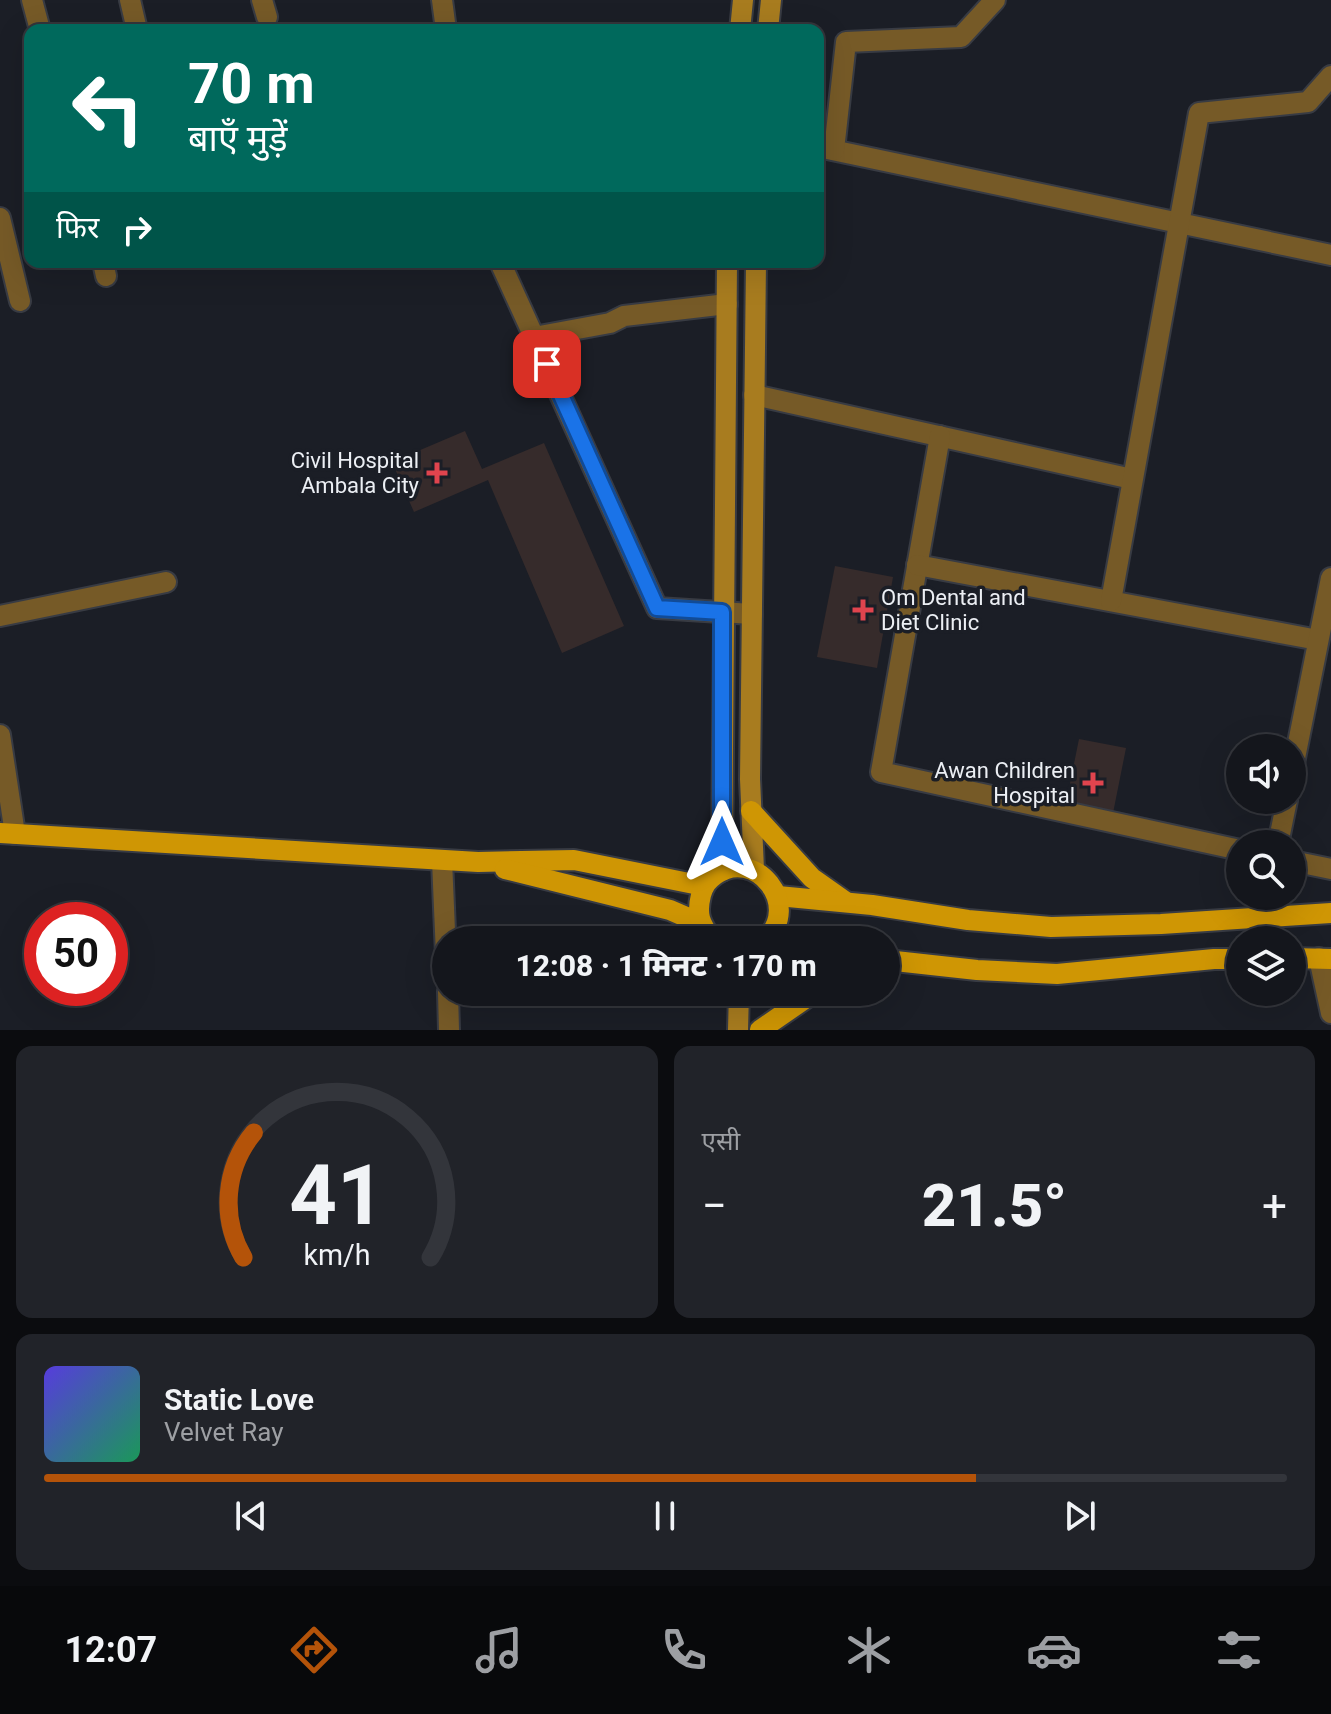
<!DOCTYPE html>
<html lang="hi">
<head>
<meta charset="utf-8">
<style>
  body { margin:0; font-family:Roboto,"Noto Sans Devanagari",sans-serif; background:#212329; color:#f1f3f6; height:100vh; display:flex; flex-direction:column; font-size:30px; white-space:nowrap }
  * { box-sizing:border-box; margin:0 }
  p { font-size:26px; color:#9d9fa3 }
  .icon { flex:none; width:44px; height:44px; fill:none; stroke:currentColor; stroke-width:2; stroke-linecap:round; stroke-linejoin:round }
  .map { position:relative; height:1030px; overflow:hidden }
  .side { display:flex; flex-direction:column; gap:16px; padding:16px; background:#0b0c0f; flex:1 }
  .side>* { flex:none }
  .top-card { position:absolute; left:24px; top:24px; width:800px; height:244px; border-radius:16px; box-shadow:0 8px 32px #0002,0 0 0 2px #33353b; background:#00695c; color:#fff; overflow:hidden }
  .buttons { position:absolute; left:1226px; top:734px; display:grid; gap:16px }
  .buttons a { display:grid; place-items:center; width:80px; height:80px; border-radius:50%; background:#14161c; box-shadow:0 8px 32px #0002,0 0 0 2px #33353b; font-size:40px }
  .speed { position:absolute; left:24px; top:902px; display:flex; gap:16px; font-size:40px; font-weight:700; text-align:center }
  .speed>* { display:grid; place-content:center; width:104px; height:104px; border-radius:50%; background:#14161c; box-shadow:0 8px 32px #0002,0 0 0 2px #33353b; line-height:1 }
  .speed .limit { border:12px solid #d22; background:#fff; color:#111 }
  .pin { position:absolute; display:grid; place-items:center; width:68px; height:68px; color:#fff; margin:-34px; border-radius:16px; box-shadow:0 4px 12px #0006 }
  .me { position:absolute; width:88px; margin:-44px; rotate:0deg; stroke-linejoin:round; filter:drop-shadow(0 0 6px #0008) }
  .turn { display:flex; align-items:center; gap:28px; height:168px; padding:0 32px; font-size:36px }
  .turn .icon { width:104px; height:104px; stroke-width:2.5 }
  .turn b { display:block; font-size:56px; line-height:68px }
  .then { display:flex; align-items:center; height:76px; padding:0 32px; background:#0003; gap:16px; font-size:30px }
  .big { font-size:60px; font-weight:800; line-height:1.1 }
  .side .card { flex:1; display:flex; flex-direction:column; justify-content:center; gap:12px; min-width:0; padding:0 28px; border-radius:16px; background:#212329 }
  .side .dial { align-items:center; gap:0 }
  .dial svg { height:208px; overflow:visible; fill:none; stroke:#33353b; stroke-width:7; stroke-linecap:round; text-anchor:middle }
  .dial text { fill:#f1f3f6; stroke:none }
  .song { display:flex; align-items:center; gap:24px }
  .cover { width:96px; height:96px; border-radius:12px; background:linear-gradient(135deg,hsl(250 70% 55%),hsl(150 70% 35%)) }
  .played { height:8px; border-radius:4px; background:linear-gradient(90deg,#b45309 75%,#33353b 75%) }
  .keys { display:flex; justify-content:space-around; direction:ltr }
  .heat { display:flex; justify-content:space-between; align-items:center; font-size:44px; direction:ltr }
  .side .tiles { flex:1; display:grid; gap:16px; grid-template-columns:1fr 1fr }
  .card:last-child { grid-column:span 2 }
  .trip { position:absolute; left:432px; top:926px; width:468px; height:80px; border-radius:40px; background:#14161c; box-shadow:0 8px 32px #0002,0 0 0 2px #33353b; font-weight:800; line-height:80px; text-align:center }
  .tab-bar { display:flex; height:128px; justify-content:space-around; align-items:center; background:#08090b; color:#9d9fa3 }
  .tab-bar .icon { width:56px; height:56px }
  .tab-bar .active { color:#b45309 }
  .tab-bar b { font-size:36px; color:#f1f3f6 }
  .map>svg:first-child { display:block }
</style>
</head>
<body>
<div class="map">
<svg width="1331" height="1030" viewBox="0 0 1331 1030">
  <rect width="100%" height="100%" fill="#1b1e26"/>
  <g fill="#362b2b">
    <path d="M465,431L482,469L544,443L624,626L562,653L488,480L414,512L392,462Z"/>
    <path d="M835,566L893,577L877,668L817,657Z"/>
    <path d="M1079,739L1126,748L1113,813L1066,803Z"/>
  </g>
  <g fill="none" stroke-linecap="round" stroke-linejoin="round">
    <g stroke="#383b43" stroke-width="24">
      <g id="street">
        <path d="M32,0L40,30"/>
        <path d="M130,0L137,30"/>
        <path d="M262,0L267,17"/>
        <path d="M442,0L446,30"/>
        <path d="M818,147L1331,255"/>
        <path d="M834,150L846,42L961,37L995,0"/>
        <path d="M0,218L20,301"/>
        <path d="M103,262L106,276"/>
        <path d="M500,262L657,608L752,614"/>
        <path d="M534,337L610,323L624,316L727,304"/>
        <path d="M754,395L1132,479"/>
        <path d="M940,436L881,772L1240,850"/>
        <path d="M917,565L1318,640"/>
        <path d="M1111,601L1199,113L1308,102L1331,76"/>
        <path d="M0,616L166,582"/>
        <path d="M0,735L15,834"/>
        <path d="M1292,773L1331,578"/>
        <path d="M1278,844L1287,800"/>
        <path d="M442,860L446,955"/>
        <path d="M1292,861L1331,869"/>
        <path d="M1319,958L1331,1013"/>
        <path d="M448,992L449,1030"/>
      </g>
    </g>
    <g stroke="#383b43" stroke-width="24">
      <g id="secondary">
        <path d="M740,30L743,0"/>
        <path d="M768,30L771,0"/>
        <path d="M754,870L750,779L756,262"/>
        <path d="M722,871L727,262"/>
        <path d="M738,1030L739,992"/>
      </g>
    </g>
    <g stroke="#383b43" stroke-width="24">
      <g id="primary">
        <path d="M751,811L812,878L846,902"/>
        <path d="M0,833L478,862L574,860L704,886"/>
        <path d="M505,869L670,910L700,923"/>
        <path d="M778,896L872,905L968,920L1051,927L1161,924L1331,913"/>
        <path d="M712,940C700,923 696,915 701,895C704,885 707,881 715,875C755,846 803,905 765,940"/>
        <path d="M1292,958L1331,959"/>
        <path d="M886,960L977,970L1057,974L1214,959H1240"/>
        <path d="M760,1030L815,992"/>
      </g>
    </g>
    <use href="#street" stroke="#765a27" stroke-width="20"/>
    <use href="#secondary" stroke="#a87c1f" stroke-width="20"/>
    <use href="#primary" stroke="#cf9604" stroke-width="20"/>
  </g>
  <g fill="none" stroke-linecap="round" stroke-linejoin="round">
    <g stroke="#114b97" stroke-width="20">
      <path id="route" d="M547,364L657,608L722,612V842"/>
    </g>
    <use href="#route" stroke="#1a73e8" stroke-width="14"/>
  </g>
  <g fill="#e0444e" stroke="#1b1e26" stroke-width="3">
    <path d="M433 461h8v8h8v8h-8v8h-8v-8h-8v-8h8z"/>
    <path d="M859 598h8v8h8v8h-8v8h-8v-8h-8v-8h8z"/>
    <path d="M1089 771h8v8h8v8h-8v8h-8v-8h-8v-8h8z"/>
  </g>
  <g text-anchor="middle" dominant-baseline="central" stroke-width="7" stroke-linejoin="round" paint-order="stroke">
    <g font-size="22" fill="#eceff4" stroke="#1b1e26" text-anchor="end">
      <text x="419" y="460">Civil Hospital<tspan x="419" dy="25">Ambala City</tspan></text>
      <text x="881" y="597" text-anchor="start">Om Dental and<tspan x="881" dy="25">Diet Clinic</tspan></text>
      <text x="1075" y="770">Awan Children<tspan x="1075" dy="25">Hospital</tspan></text>
    </g>
  </g>
</svg>
<div class="buttons">
<a><svg class="icon" aria-label="sound" viewBox="0 0 24 24"><path d="M4 9h4l5-4v14l-5-4H4zM17 9q2 3 0 6"/></svg></a>
<a><svg class="icon" aria-label="search" viewBox="0 0 24 24"><circle cx="10" cy="10" r="6"/><path d="M15 15l6 6"/></svg></a>
<a><svg class="icon" aria-label="layers" viewBox="0 0 24 24"><path d="M12 4l9 5-9 5-9-5zM3 14l9 5 9-5"/></svg></a>
</div>
<div class="speed"><div class="limit">50</div></div>
<div class="pin" style="left:547px;top:364px;background:#d93025"><svg class="icon" aria-label="arrive" viewBox="0 0 24 24"><path d="M6 21V4h12l-3 4 3 4H6"/></svg></div>
<svg class="me" style="left:722px;top:842px" viewBox="-20 -20 40 40"><path d="M0-17L14 15 0 8-14 15z" fill="#1a73e8" stroke="#fff" stroke-width="4"/></svg>
<div class="trip">12:08 · 1 मिनट · 170 m</div>
<div class="top-card">
<div class="turn"><svg class="icon" aria-label="left" viewBox="0 0 24 24"><path d="M17 20v-9H6M10 6l-5 5 5 5"/></svg><div><b>70 m</b>बाएँ मुड़ें</div></div>
<div class="then">फिर<svg class="icon" aria-label="right" viewBox="0 0 24 24"><path d="M7 20v-9h11M14 6l5 5-5 5"/></svg></div>
</div>
</div>
<section class="side">
<div class="tiles">
<div class="card dial"><svg viewBox="0 0 100 80">
<path d="M14 69A42 42 0 1 1 86 69"/>
<path d="M14 69A42 42 0 0 1 18 21" stroke="#b45309"/>
<text x="50" y="56" font-size="32" font-weight="700">41</text>
<text x="50" y="72" font-size="11">km/h</text>
</svg></div>
<div class="card"><p>एसी</p>
<div class="heat"><a>−</a><b class="big">21.5°</b><a>+</a></div>
</div>
<div class="card">
<div class="song"><i class="cover"></i><div><b>Static Love</b><p>Velvet Ray</p></div></div>
<div class="played"></div>
<div class="keys"><svg class="icon" aria-label="previous" viewBox="0 0 24 24"><path d="M18 5L8 12l10 7zM5 5v14"/></svg><svg class="icon" aria-label="pause" viewBox="0 0 24 24"><path d="M8 5v14M16 5v14"/></svg><svg class="icon" aria-label="next" viewBox="0 0 24 24"><path d="M6 5l10 7-10 7zM19 5v14"/></svg></div>
</div>
</div>
</section>
<nav class="tab-bar">
<b>12:07</b>
<svg class="icon active" aria-label="directions" viewBox="0 0 24 24"><path d="M12 3l9 9-9 9-9-9zM9 14v-3h6M13 9l2 2-2 2"/></svg>
<svg class="icon" aria-label="music" viewBox="0 0 24 24"><path d="M9 18V5l10-2v13"/><circle cx="6" cy="18" r="3"/><circle cx="16" cy="16" r="3"/></svg>
<svg class="icon" aria-label="phone" viewBox="0 0 24 24"><path d="M5 4h4l2 5-3 2q2 4 5 5l2-3 5 2v4C11 20 4 13 5 4z"/></svg>
<svg class="icon" aria-label="climate" viewBox="0 0 24 24"><path d="M12 3v18M4 7l16 10M4 17L20 7"/></svg>
<svg class="icon" aria-label="car" viewBox="0 0 24 24"><path d="M5 17H2v-5l4-1 3-4h7l3 4 3 1v5h-3M9 17h6M6 11h13"/><circle cx="7" cy="17" r="2"/><circle cx="17" cy="17" r="2"/></svg>
<svg class="icon" aria-label="filters" viewBox="0 0 24 24"><path d="M4 7h16M4 17h16"/><circle cx="9" cy="7" r="2"/><circle cx="15" cy="17" r="2"/></svg>
</nav>
</body>
</html>
